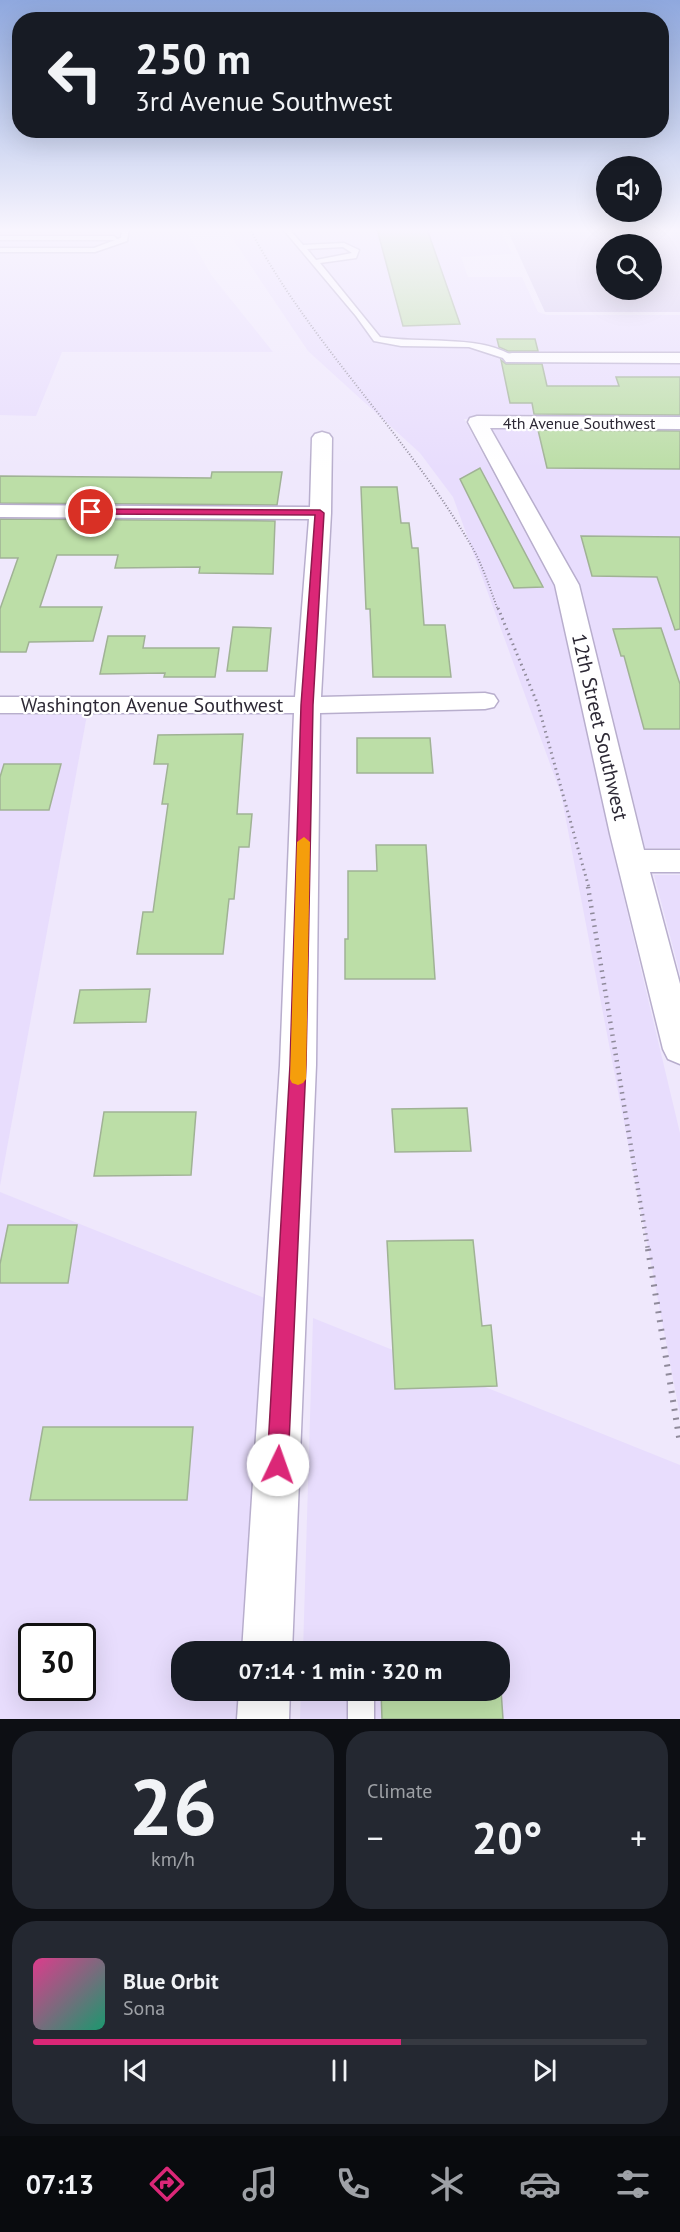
<!DOCTYPE html>
<html lang="en">
<head>
<meta charset="utf-8">
<style>
  body { margin:0; font-family:"PT Sans",sans-serif; background:#242831; color:#f1f3f6; height:100vh; display:flex; flex-direction:column; font-size:22px; white-space:nowrap }
  * { box-sizing:border-box; margin:0 }
  p { font-size:20px; color:#9ea1a6 }
  .icon { flex:none; width:33px; height:33px; fill:none; stroke:currentColor; stroke-width:2; stroke-linecap:round; stroke-linejoin:round }
  .map { position:relative; height:1719px; overflow:hidden }
  .drawer { display:flex; flex-direction:column; gap:12px; padding:12px; background:#0d0f14; flex:1 }
  .drawer>* { flex:none }
  .top-card { position:absolute; left:12px; top:12px; width:657px; height:126px; border-radius:24px; box-shadow:0 6px 24px #0002; background:#171b24; color:#f1f3f6; overflow:hidden }
  .controls { position:absolute; left:596px; top:156px; display:grid; gap:12px }
  .controls a { display:grid; place-items:center; width:66px; height:66px; border-radius:50%; background:#171b24; box-shadow:0 6px 24px #0002; font-size:30px }
  .speed { position:absolute; left:18px; top:1623px; display:flex; gap:12px; font-size:30px; font-weight:700; text-align:center }
  .speed>* { display:grid; place-content:center; width:78px; height:78px; border-radius:50%; background:#171b24; box-shadow:0 6px 24px #0002; line-height:1 }
  .speed .limit { border:3px solid #111; border-radius:9px; background:#fff; color:#111 }
  .pin { position:absolute; display:grid; place-items:center; width:51px; height:51px; color:#fff; margin:-26px; border:3px solid #fff; border-radius:50%; box-shadow:0 2px 6px #0007 }
  .me { position:absolute; width:66px; margin:-33px; rotate:3deg; stroke-linejoin:round; filter:drop-shadow(0 0 4px #0008) }
  .turn { display:flex; align-items:center; gap:21px; height:126px; padding:0 24px; font-size:27px }
  .turn .icon { width:78px; height:78px; stroke-width:2.5 }
  .turn b { display:block; font-size:42px; line-height:51px }
  .big { font-size:45px; font-weight:600; line-height:1.1 }
  .drawer .tile { flex:1; display:flex; flex-direction:column; justify-content:center; gap:9px; min-width:0; padding:0 21px; border-radius:24px; background:#242831 }
  .drawer .dial { align-items:center; gap:0 }
  .dial b { font-size:78px; line-height:1 }
  .song { display:flex; align-items:center; gap:18px }
  .cover { width:72px; height:72px; border-radius:9px; background:linear-gradient(135deg,hsl(330 70% 55%),hsl(160 70% 35%)) }
  .played { height:6px; border-radius:3px; background:linear-gradient(90deg,#db2777 60%,#363941 60%) }
  .keys { display:flex; justify-content:space-around; direction:ltr }
  .heat { display:flex; justify-content:space-between; align-items:center; font-size:33px; direction:ltr }
  .drawer .tiles { flex:1; display:grid; gap:12px; grid-template-columns:1fr 1fr }
  .tile:last-child { grid-column:span 2 }
  .trip { position:absolute; left:171px; top:1641px; width:339px; height:60px; border-radius:24px; background:#171b24; box-shadow:0 6px 24px #0002; font-weight:600; line-height:60px; text-align:center }
  .tab-bar { display:flex; height:96px; justify-content:space-around; align-items:center; background:#090b0e; color:#9ea1a6 }
  .tab-bar .icon { width:42px; height:42px }
  .tab-bar .active { color:#db2777 }
  .tab-bar b { font-size:27px; color:#f1f3f6 }
  .map>svg:first-child { display:block }
</style>
</head>
<body>
<div class="map">
<svg width="680" height="1719" viewBox="0 0 680 1719">
  <rect width="100%" height="100%" fill="#efe8fc"/>
  <g fill="#e8ddfd" fill-rule="evenodd">
    <path d="M0,229H185L212,276L273,352H62L36,416L0,415Z"/>
    <path d="M226,229H500L512,254L461,257L468,277H522L538,312L547,315H680V353L502,354L504,363H680V418L464,419L554,586L612,848L680,1133V1415L561,794L453,497L420,453L308,351Z"/>
    <path d="M491,428H680V848H645L579,584Z"/>
    <path d="M0,715H87L0,1186Z"/>
    <path d="M654,875H680V974Z"/>
    <path d="M0,1192L267,1299L247,1651L182,1652V1690L244,1691L242,1719H0ZM32,1636H82V1688H32Z"/>
    <path d="M313,1318L680,1465V1719H300L301,1691L500,1690V1652L303,1651Z"/>
  </g>
  <path fill="#d7ccef" fill-rule="evenodd" d="M507,229H680V312H545ZM606,244H651V290H606Z"/>
  <g fill="#bcdea7" stroke="#a0b295" stroke-width="1.5">
    <path d="M377,229H427L460,324L403,326Z"/>
    <path d="M497,339H535L538,351H508L499,347Z"/>
    <path d="M501,360L506,364H542L547,386H619L616,377H680V415L534,414L532,403H510Z"/>
    <path d="M538,430L680,431V469L547,468Z"/>
    <path d="M480,468L543,587L514,588L460,479Z"/>
    <path d="M212,472H282L277,505L0,503V476L211,478Z"/>
    <path d="M361,487H397L401,523H409L412,548H418L424,625H445L451,677H373L370,609H366Z"/>
    <path d="M0,519L275,521L273,574L199,573L200,567L115,568L118,555H57L40,607H102L93,641L29,642L26,652H0V609L18,558H0Z"/>
    <path d="M581,536L680,537V629L675,630L657,577L592,576Z"/>
    <path d="M233,627L271,628L267,671H227Z"/>
    <path d="M661,628L680,684V729H644L624,656H621L613,629Z"/>
    <path d="M108,636H145L143,648H219L215,677H164L165,673L100,674Z"/>
    <path d="M243,734L237,814H252L249,847H239L234,899H229L223,954H137L143,912H153L168,804H162L168,764H154L158,735Z"/>
    <path d="M357,738H430L433,773H357Z"/>
    <path d="M4,764H61L49,810H0V777Z"/>
    <path d="M376,845H426L435,979H345V939H348V871H377Z"/>
    <path d="M150,989L146,1022L74,1023L80,990Z"/>
    <path d="M467,1108L471,1151L395,1152L392,1109Z"/>
    <path d="M104,1112H196L191,1175L94,1176Z"/>
    <path d="M8,1225H77L68,1283H0V1264Z"/>
    <path d="M473,1240L482,1326L491,1325L497,1386L395,1389L387,1241Z"/>
    <path d="M43,1427H193L187,1500H30Z"/>
    <path d="M381,1690H501L503,1719H382Z"/>
  </g>
  <g fill="none" stroke-linecap="round" stroke-linejoin="round">
    <g stroke="#b8aecd" stroke-width="3">
      <g id="service">
        <path d="M122,229H129L127,241L95,252H0V248H94L115,240H0V236H114L117,239L121,238Z"/>
        <path d="M283,229H289L303,245L344,243L359,250L356,258L320,263L380,337C420,344 483,334 516,358L512,361L469,347L401,346L374,341L356,316ZM343,247L352,253L316,260L307,249Z"/>
        <rect x="348" y="1690" width="26" height="29"/>
      </g>
    </g>
    <g stroke="#b8aecd" stroke-width="3">
      <g id="minor">
        <path d="M512,353H680V363L506,362L503,358L506,354Z"/>
        <path d="M477,416L680,417V429L490,428L579,585L644,850H680V872H650L680,984V1064L668,1059L663,1049L610,834L555,585L468,422L470,418Z"/>
        <path d="M322,432L329,434L332,438L331,513L321,697L485,693L494,695L498,701L494,707L485,709L320,713L316,1065L292,1652H242L280,1065L294,713H0V697H295L309,519L0,517V505L310,507L312,438L315,434Z"/>
        <path d="M239,1690H290L289,1719H237Z"/>
      </g>
    </g>
    <path stroke="#8f8a9a" stroke-width="2" stroke-dasharray="1 2" stroke-linecap="butt" d="M250,229C309,342 407,435 472,547C483,566 490,589 498,610"/>
    <path stroke="#8f8a9a" stroke-width="3" stroke-dasharray="1.5 4" stroke-linecap="butt" d="M498,608L538,705L589,888"/>
    <path stroke="#8f8a9a" stroke-width="4.5" stroke-dasharray="1.5 5" stroke-linecap="butt" d="M588,887L648,1250"/>
    <path stroke="#8f8a9a" stroke-width="6" stroke-dasharray="2 7" stroke-linecap="butt" d="M648,1249L680,1443"/>
    <use href="#service" fill="#fff" fill-rule="evenodd"/>
    <use href="#minor" fill="#fff" fill-rule="evenodd"/>
  </g>
  <linearGradient id="sky" x2="0" y2="1"><stop stop-color="#8fa8de"/><stop offset="0.49" stop-color="#f8f5fe"/><stop offset="1" stop-color="#f8f5fe" stop-opacity="0"/></linearGradient>
  <rect width="680" height="469" fill="url(#sky)"/>
  <path fill="#db2777" stroke="#8e194d" stroke-width="1.5" d="M91,509L320,510L324,513L313,705L306,1065L288,1465L285,1472L278,1475L270,1472L267,1465L290,1065L301,705L315,515L88,514L87,512Z"/>
  <path fill="#f59e0b" d="M304,837L310,842L306,1079L303,1083L298,1085L292,1083L290,1079L297,842Z"/>
  <g text-anchor="middle" dominant-baseline="central" stroke-width="4.5" stroke-linejoin="round" paint-order="stroke">
    <g font-size="16" fill="#2d2935" stroke="#fff">
      <text x="579" y="423">4th Avenue Southwest</text>
    </g>
    <g font-size="20" fill="#2d2935" stroke="#fff">
      <text x="152" y="705">Washington Avenue Southwest</text>
      <text transform="translate(600 727) rotate(77)">12th Street Southwest</text>
    </g>
  </g>
</svg>
<div class="controls">
<a><svg class="icon" aria-label="sound" viewBox="0 0 24 24"><path d="M4 9h4l5-4v14l-5-4H4zM17 9q2 3 0 6"/></svg></a>
<a><svg class="icon" aria-label="search" viewBox="0 0 24 24"><circle cx="10" cy="10" r="6"/><path d="M15 15l6 6"/></svg></a>
</div>
<div class="speed"><div class="limit">30</div></div>
<div class="pin" style="left:91px;top:512px;background:#d93025"><svg class="icon" aria-label="arrive" viewBox="0 0 24 24"><path d="M6 21V4h12l-3 4 3 4H6"/></svg></div>
<svg class="me" style="left:278px;top:1465px" viewBox="-20 -20 40 40"><circle r="19" fill="#fff"/><path d="M0-13L10 11 0 6-10 11z" fill="#db2777"/></svg>
<div class="trip">07:14 · 1 min · 320 m</div>
<div class="top-card">
<div class="turn"><svg class="icon" aria-label="left" viewBox="0 0 24 24"><path d="M17 20v-9H6M10 6l-5 5 5 5"/></svg><div><b>250 m</b>3rd Avenue Southwest</div></div>
</div>
</div>
<section class="drawer">
<div class="tiles">
<div class="tile dial"><b>26</b><p>km/h</p></div>
<div class="tile"><p>Climate</p>
<div class="heat"><a>−</a><b class="big">20°</b><a>+</a></div>
</div>
<div class="tile">
<div class="song"><i class="cover"></i><div><b>Blue Orbit</b><p>Sona</p></div></div>
<div class="played"></div>
<div class="keys"><svg class="icon" aria-label="previous" viewBox="0 0 24 24"><path d="M18 5L8 12l10 7zM5 5v14"/></svg><svg class="icon" aria-label="pause" viewBox="0 0 24 24"><path d="M8 5v14M16 5v14"/></svg><svg class="icon" aria-label="next" viewBox="0 0 24 24"><path d="M6 5l10 7-10 7zM19 5v14"/></svg></div>
</div>
</div>
</section>
<nav class="tab-bar">
<b>07:13</b>
<svg class="icon active" aria-label="directions" viewBox="0 0 24 24"><path d="M12 3l9 9-9 9-9-9zM9 14v-3h6M13 9l2 2-2 2"/></svg>
<svg class="icon" aria-label="music" viewBox="0 0 24 24"><path d="M9 18V5l10-2v13"/><circle cx="6" cy="18" r="3"/><circle cx="16" cy="16" r="3"/></svg>
<svg class="icon" aria-label="phone" viewBox="0 0 24 24"><path d="M5 4h4l2 5-3 2q2 4 5 5l2-3 5 2v4C11 20 4 13 5 4z"/></svg>
<svg class="icon" aria-label="climate" viewBox="0 0 24 24"><path d="M12 3v18M4 7l16 10M4 17L20 7"/></svg>
<svg class="icon" aria-label="car" viewBox="0 0 24 24"><path d="M5 17H2v-5l4-1 3-4h7l3 4 3 1v5h-3M9 17h6M6 11h13"/><circle cx="7" cy="17" r="2"/><circle cx="17" cy="17" r="2"/></svg>
<svg class="icon" aria-label="filters" viewBox="0 0 24 24"><path d="M4 7h16M4 17h16"/><circle cx="9" cy="7" r="2"/><circle cx="15" cy="17" r="2"/></svg>
</nav>
</body>
</html>
